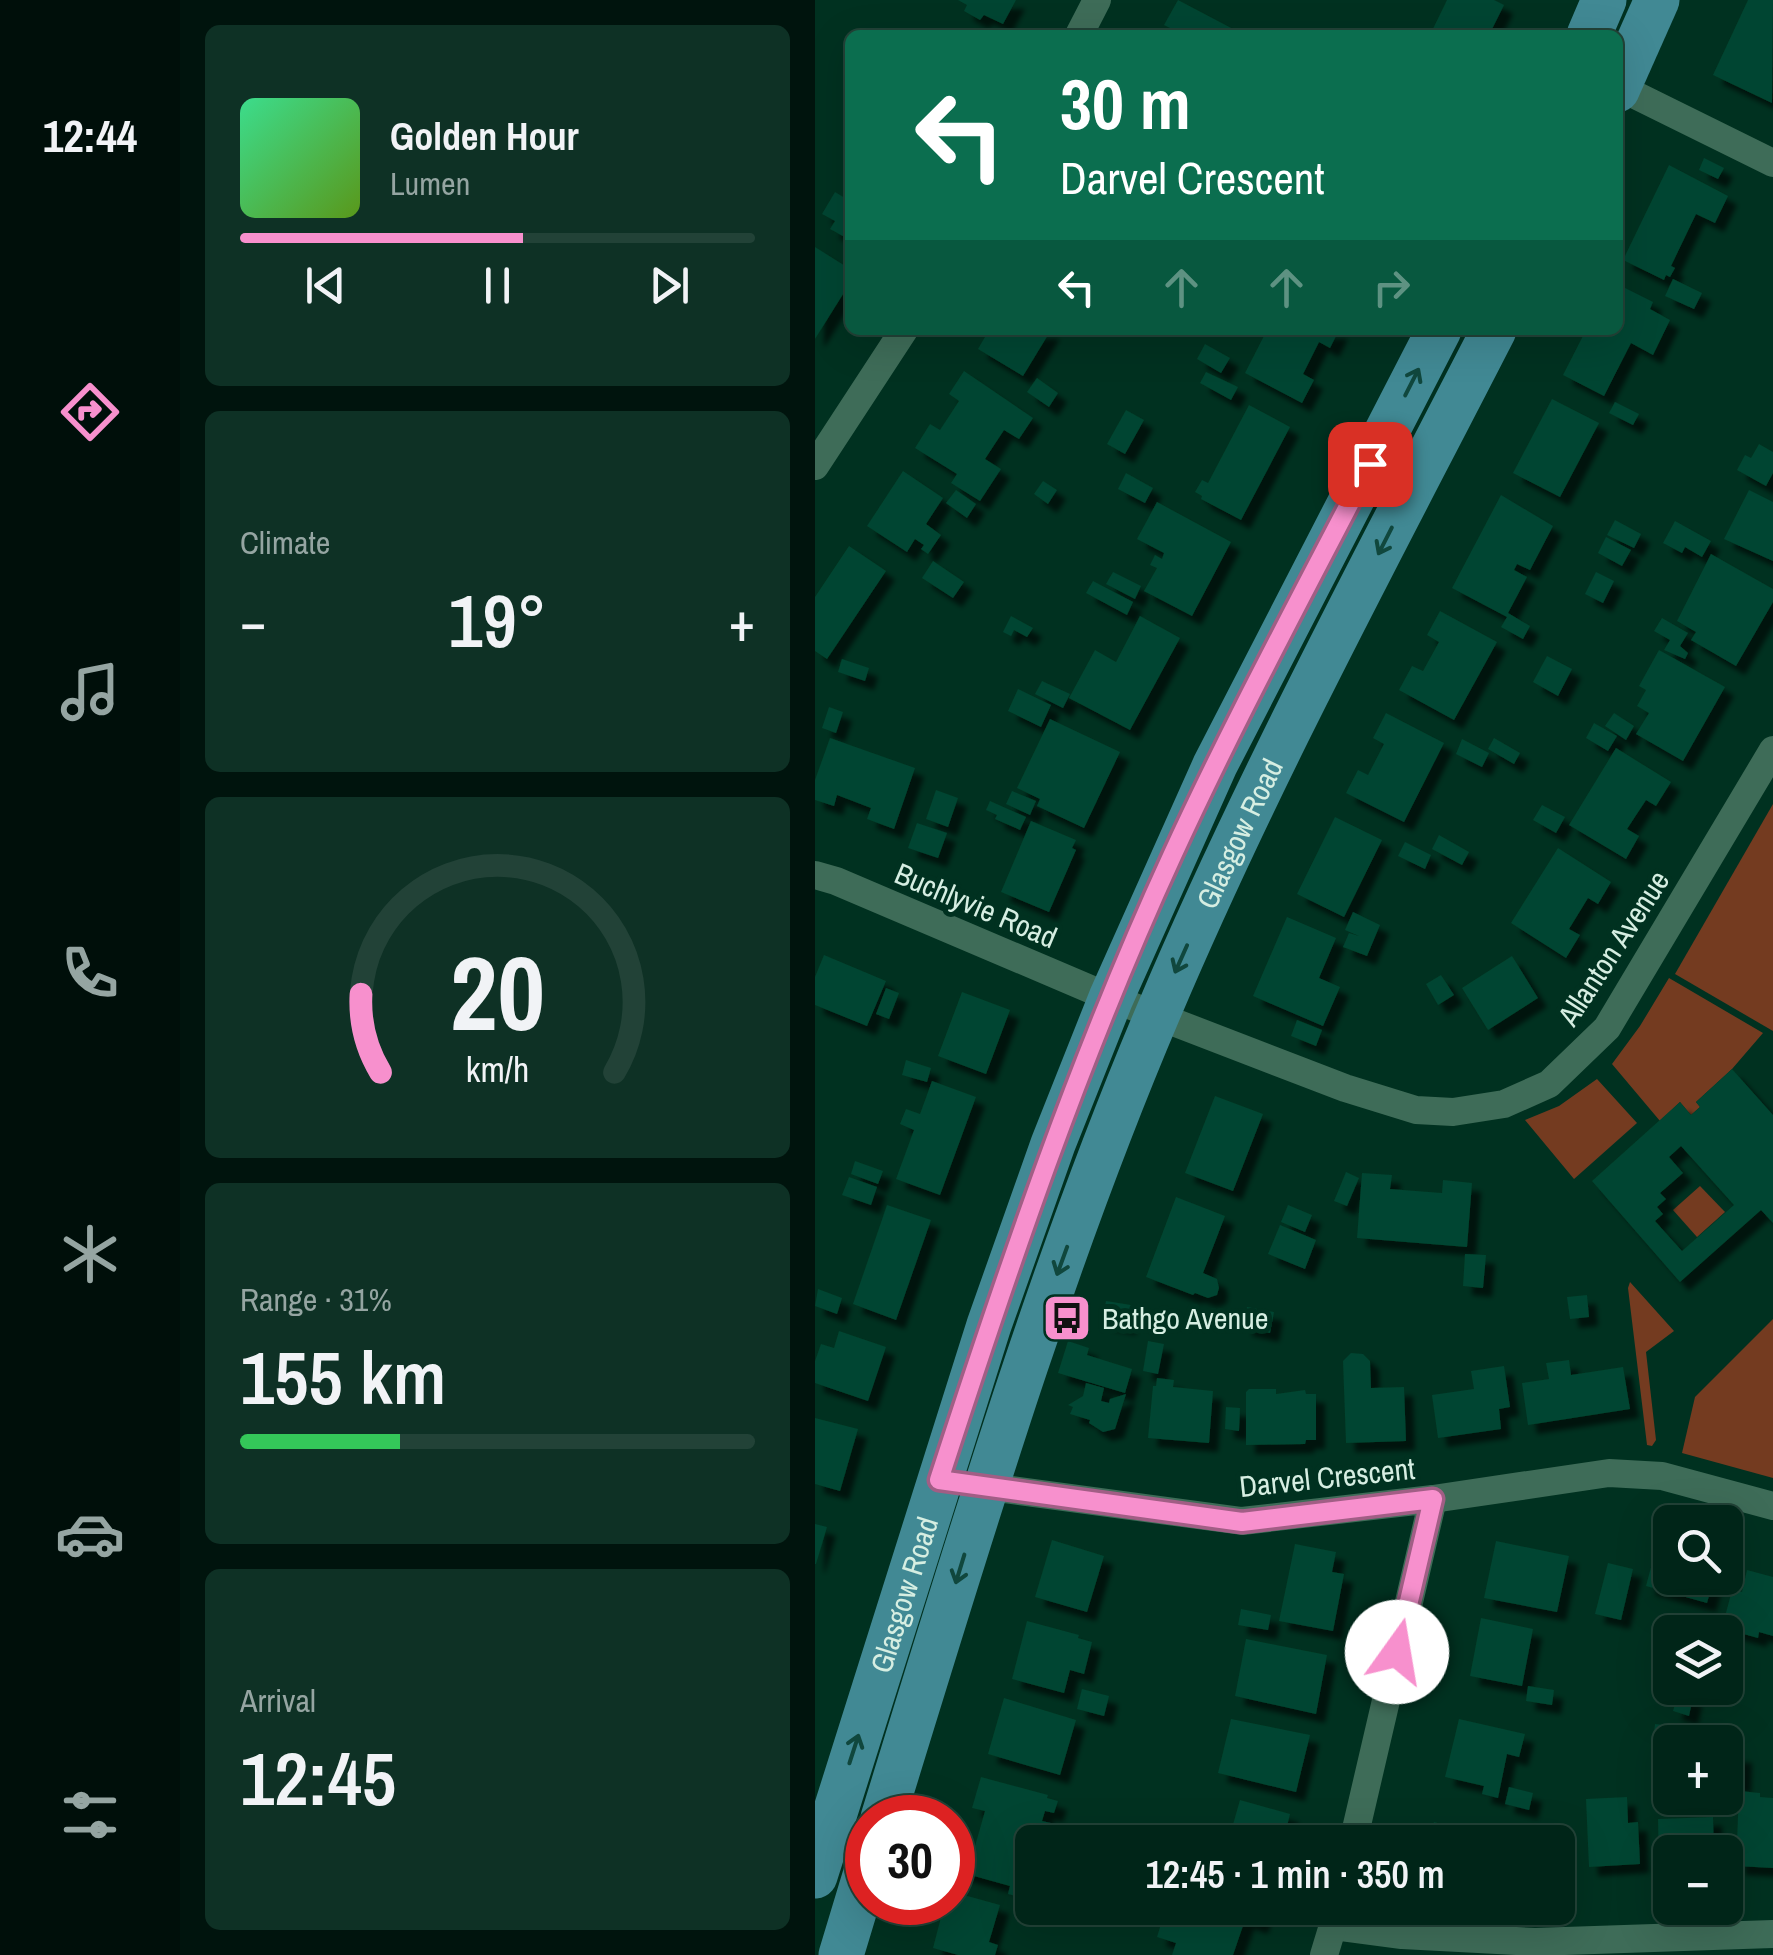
<!DOCTYPE html>
<html lang="en">
<head>
<meta charset="utf-8">
<style>
  body { margin:0; font-family:"Archivo Narrow",sans-serif; background:#0e3125; color:#f1f3f6; height:100vh; display:flex; flex-direction:column; font-size:38px; white-space:nowrap }
  * { box-sizing:border-box; margin:0 }
  p { font-size:32px; color:#95a5a2 }
  .icon { flex:none; width:55px; height:55px; fill:none; stroke:currentColor; stroke-width:2; stroke-linecap:round; stroke-linejoin:round }
  .map { position:relative; flex:1; overflow:hidden }
  .details { display:flex; flex-direction:column; gap:25px; padding:25px; background:#00140d; width:635px }
  .details>* { flex:none }
  .hud { position:absolute; left:30px; top:30px; width:778px; height:305px; border-radius:15px; box-shadow:0 10px 40px #0002,0 0 0 2px #224237; background:#0b6e4f; color:#fff; overflow:hidden }
  .fabs { position:absolute; left:838px; top:1505px; display:grid; gap:20px }
  .fabs a { display:grid; place-items:center; width:90px; height:90px; border-radius:15px; background:#002518; box-shadow:0 10px 40px #0002,0 0 0 2px #224237; font-size:50px }
  .speed { position:absolute; left:30px; top:1795px; display:flex; gap:20px; font-size:50px; font-weight:700; text-align:center }
  .speed>* { display:grid; place-content:center; width:130px; height:130px; border-radius:50%; background:#002518; box-shadow:0 10px 40px #0002,0 0 0 2px #224237; line-height:1 }
  .speed .limit { border:15px solid #d22; background:#fff; color:#111 }
  .pin { position:absolute; display:grid; place-items:center; width:85px; height:85px; color:#fff; margin:-42px; border-radius:20px; box-shadow:0 5px 15px #0006 }
  .me { position:absolute; width:110px; margin:-55px; rotate:13deg; stroke-linejoin:round; filter:drop-shadow(0 0 8px #0008) }
  .turn { display:flex; align-items:center; gap:35px; height:210px; padding:0 50px; font-size:45px }
  .turn .icon { width:130px; height:130px; stroke-width:2.5 }
  .turn b { display:block; font-size:70px; line-height:85px }
  .lanes { display:flex; align-items:center; height:95px; padding:0 50px; background:#0003; justify-content:center; gap:50px; direction:ltr }
  .lanes .off { opacity:.35 }
  .big { font-size:75px; font-weight:600; line-height:1.1 }
  .details .tile { flex:1; display:flex; flex-direction:column; justify-content:center; gap:15px; min-width:0; padding:0 35px; border-radius:15px; background:#0e3125 }
  .details .dial { align-items:center; gap:0 }
  .dial svg { height:260px; overflow:visible; fill:none; stroke:#224237; stroke-width:7; stroke-linecap:round; text-anchor:middle }
  .dial text { fill:#f1f3f6; stroke:none }
  .song { display:flex; align-items:center; gap:30px }
  .cover { width:120px; height:120px; border-radius:15px; background:linear-gradient(135deg,hsl(150 70% 55%),hsl(90 70% 35%)) }
  .played { height:10px; border-radius:5px; background:linear-gradient(90deg,#f790cd 55%,#224237 55%) }
  .keys { display:flex; justify-content:space-around; direction:ltr }
  .heat { display:flex; justify-content:space-between; align-items:center; font-size:55px; direction:ltr }
  .charge { height:15px; border-radius:8px; background:linear-gradient(90deg,#34c759 31%,#224237 0) }
  .trip { position:absolute; left:200px; top:1825px; width:560px; height:100px; border-radius:15px; background:#002518; box-shadow:0 10px 40px #0002,0 0 0 2px #224237; font-weight:600; line-height:100px; text-align:center }
  main { display:flex; flex:1; min-height:0 }
  .tab-bar { display:flex; flex-direction:column; width:180px; justify-content:space-around; align-items:center; background:#000f0a; color:#95a5a2 }
  .tab-bar .icon { width:70px; height:70px }
  .tab-bar .on { color:#f790cd }
  .tab-bar b { font-size:45px; color:#f1f3f6 }
  .map>svg:first-child { display:block }
</style>
</head>
<body>
<main>
<nav class="tab-bar">
<b>12:44</b>
<svg class="icon on" aria-label="directions" viewBox="0 0 24 24"><path d="M12 3l9 9-9 9-9-9zM9 14v-3h6M13 9l2 2-2 2"/></svg>
<svg class="icon" aria-label="music" viewBox="0 0 24 24"><path d="M9 18V5l10-2v13"/><circle cx="6" cy="18" r="3"/><circle cx="16" cy="16" r="3"/></svg>
<svg class="icon" aria-label="phone" viewBox="0 0 24 24"><path d="M5 4h4l2 5-3 2q2 4 5 5l2-3 5 2v4C11 20 4 13 5 4z"/></svg>
<svg class="icon" aria-label="climate" viewBox="0 0 24 24"><path d="M12 3v18M4 7l16 10M4 17L20 7"/></svg>
<svg class="icon" aria-label="car" viewBox="0 0 24 24"><path d="M5 17H2v-5l4-1 3-4h7l3 4 3 1v5h-3M9 17h6M6 11h13"/><circle cx="7" cy="17" r="2"/><circle cx="17" cy="17" r="2"/></svg>
<svg class="icon" aria-label="filters" viewBox="0 0 24 24"><path d="M4 7h16M4 17h16"/><circle cx="9" cy="7" r="2"/><circle cx="15" cy="17" r="2"/></svg>
</nav>
<section class="details">
<div class="tile">
<div class="song"><i class="cover"></i><div><b>Golden Hour</b><p>Lumen</p></div></div>
<div class="played"></div>
<div class="keys"><svg class="icon" aria-label="previous" viewBox="0 0 24 24"><path d="M18 5L8 12l10 7zM5 5v14"/></svg><svg class="icon" aria-label="pause" viewBox="0 0 24 24"><path d="M8 5v14M16 5v14"/></svg><svg class="icon" aria-label="next" viewBox="0 0 24 24"><path d="M6 5l10 7-10 7zM19 5v14"/></svg></div>
</div>
<div class="tile"><p>Climate</p>
<div class="heat"><a>−</a><b class="big">19°</b><a>+</a></div>
</div>
<div class="tile dial"><svg viewBox="0 0 100 80">
<path d="M14 69A42 42 0 1 1 86 69"/>
<path d="M14 69A42 42 0 0 1 8 45" stroke="#f790cd"/>
<text x="50" y="56" font-size="32" font-weight="700">20</text>
<text x="50" y="72" font-size="11">km/h</text>
</svg></div>
<div class="tile"><p>Range · 31%</p><b class="big">155 km</b><div class="charge"></div></div>
<div class="tile"><p>Arrival</p><b class="big">12:45</b></div>
</section>
<div class="map">
<svg width="958" height="1955" viewBox="0 0 958 1955">
  <defs>
    <filter id="shadow"><feDropShadow dx="9" dy="9" stdDeviation="2.5" flood-color="#0009"/></filter>
  </defs>
  <rect width="100%" height="100%" fill="#003120"/>
  <g fill="#743b20">
    <path d="M958,804V1031L860,974Z"/>
    <path d="M854,978L948,1033L917,1069L881,1102L885,1107L876,1115L865,1102L845,1121L797,1064L825,1026Z"/>
    <path d="M782,1079L822,1123L759,1179L710,1120L744,1106Z"/>
    <path d="M885,1186L910,1212L882,1237L858,1210Z"/>
    <path d="M815,1282L859,1331L831,1352L841,1440L837,1446L832,1445L813,1288Z"/>
    <path d="M958,1319V1478L867,1453L880,1397Z"/>
  </g>
  <g fill="#054530" fill-rule="evenodd" filter="url(#shadow)">
    <path d="M143,0H201L188,24L169,15L165,20L149,11L152,5Z"/>
    <path d="M363,0L420,30L417,35H359L361,31L349,25Z"/>
    <path d="M632,0H679L689,5L674,35H615Z"/>
    <path d="M933,0H958L957,103L898,75Z"/>
    <path d="M889,158L909,168L903,179L884,170Z"/>
    <path d="M854,165L913,196L900,223L881,214L856,266L860,268L855,277L851,275L849,280L808,260Z"/>
    <path d="M20,192L35,201V240L15,229L20,221L7,214Z"/>
    <path d="M0,247L35,269V283L0,339Z"/>
    <path d="M858,279L887,293L879,309L850,296Z"/>
    <path d="M802,284L838,302L835,309L855,320L838,355L816,343L789,396L748,375L771,330H802Z"/>
    <path d="M174,330H236L208,376L163,349Z"/>
    <path d="M452,330H524L515,348L504,342L488,374L499,380L487,403L430,373Z"/>
    <path d="M390,344L415,358L406,373L382,359Z"/>
    <path d="M149,371L218,418L204,439L189,430L170,459L186,469L165,501L136,483L142,474L100,448L115,424L125,430L144,401L134,394Z"/>
    <path d="M391,372L423,387L416,400L385,383Z"/>
    <path d="M222,378L243,393L234,407L212,392Z"/>
    <path d="M737,399L784,423L745,497L698,473Z"/>
    <path d="M800,402L824,414L818,425L794,413Z"/>
    <path d="M434,405L475,427L426,520L386,499L387,496L380,492L387,480L393,483Z"/>
    <path d="M311,410L329,420L310,454L292,444Z"/>
    <path d="M944,444L958,452V473L951,486L922,470L930,455L936,458Z"/>
    <path d="M88,471L128,498L111,524L126,535L113,554L106,549L109,545L100,539L92,552L52,526Z"/>
    <path d="M311,473L338,488L330,503L303,489Z"/>
    <path d="M228,481L242,490L233,504L219,494Z"/>
    <path d="M141,490L161,504L152,518L131,503Z"/>
    <path d="M934,490L958,502V561L909,539Z"/>
    <path d="M686,495L738,526L715,570L702,564L699,570L712,577L693,613L715,626L708,639L686,627L692,617L637,588Z"/>
    <path d="M342,502L416,542L377,616L329,591L342,568L335,565L340,555L347,559L349,553L322,539Z"/>
    <path d="M800,520L826,534L819,548L792,535Z"/>
    <path d="M860,521L896,541L887,557L870,547L867,553L848,543Z"/>
    <path d="M791,537L816,550L807,566L783,553Z"/>
    <path d="M34,546L71,571L12,659L0,651V597Z"/>
    <path d="M896,554L958,589V602L921,666L876,640L881,632L862,621Z"/>
    <path d="M118,561L149,582L138,598L107,578Z"/>
    <path d="M298,572L326,586L320,599L291,584Z"/>
    <path d="M781,572L799,581L788,603L770,594Z"/>
    <path d="M278,581L318,602L312,615L271,593Z"/>
    <path d="M625,611L682,642L639,720L584,690L597,666L608,671L624,642L612,635Z"/>
    <path d="M196,616L218,628L212,637L199,630L196,636L188,632Z"/>
    <path d="M325,616L365,638L315,730L254,698L280,650L301,662Z"/>
    <path d="M847,618L873,633L865,646L873,653L870,659L849,650L855,640L839,631Z"/>
    <path d="M844,650L910,687L868,761L821,734L834,713L822,706L831,690L824,686Z"/>
    <path d="M732,656L757,669L743,696L718,682Z"/>
    <path d="M27,659L54,668L50,681L23,672Z"/>
    <path d="M227,681L255,694L248,708L220,694Z"/>
    <path d="M203,689L236,705L226,727L193,711Z"/>
    <path d="M14,707L28,712L21,733L7,728Z"/>
    <path d="M571,713L629,743L589,822L531,793L543,770L553,775L569,744L558,738Z"/>
    <path d="M799,713L819,726L811,740L790,726Z"/>
    <path d="M235,719L305,752L269,828L222,806L225,799L202,788Z"/>
    <path d="M779,723L802,736L793,751L771,738Z"/>
    <path d="M15,738L100,768L79,829L52,819L56,808L22,795L19,806L0,800V780Z"/>
    <path d="M679,738L705,753L699,764L673,749Z"/>
    <path d="M647,739L674,753L667,767L641,754Z"/>
    <path d="M801,748L856,782L841,806L831,800L812,829L824,836L811,859L754,825Z"/>
    <path d="M121,790L143,798L133,827L111,819Z"/>
    <path d="M197,791L221,801L215,815L191,804Z"/>
    <path d="M175,801L211,817L205,830L180,819L182,815L171,810Z"/>
    <path d="M727,805L750,817L741,833L718,820Z"/>
    <path d="M520,817L567,840L529,917L482,894Z"/>
    <path d="M216,821L261,840L257,848L261,850L234,912L186,892Z"/>
    <path d="M102,823L132,833L123,858L93,848Z"/>
    <path d="M624,835L654,852L647,865L617,849Z"/>
    <path d="M590,842L616,855L610,869L583,856Z"/>
    <path d="M743,848L796,882L783,904L773,898L754,929L765,935L751,958L696,923Z"/>
    <path d="M538,912L565,925L552,956L528,947L534,933L544,936L530,930Z"/>
    <path d="M472,917L521,938L504,978L525,987L508,1026L438,996Z"/>
    <path d="M9,955L71,981L52,1026L0,1005V977Z"/>
    <path d="M697,956L723,998L673,1030L647,988Z"/>
    <path d="M626,975L639,995L623,1005L611,984Z"/>
    <path d="M71,988L84,993L74,1019L61,1014Z"/>
    <path d="M147,992L195,1010L171,1074L123,1056Z"/>
    <path d="M482,1020L507,1030L501,1046L476,1036Z"/>
    <path d="M91,1060L116,1068L112,1082L87,1075Z"/>
    <path d="M917,1069L958,1115V1223L946,1210L865,1282L777,1181L865,1102L876,1115L885,1107L881,1102ZM866,1146L919,1205L867,1251L840,1221L848,1214L842,1207L851,1199L845,1193L868,1173L854,1157Z"/>
    <path d="M117,1081L161,1097L125,1195L81,1179L99,1130L85,1124L91,1109L105,1114Z"/>
    <path d="M400,1096L448,1114L418,1191L370,1173Z"/>
    <path d="M40,1161L68,1171L63,1184L36,1174Z"/>
    <path d="M531,1172L544,1178L532,1206L519,1201Z"/>
    <path d="M547,1173L577,1175L575,1189L627,1193L628,1180L657,1183L652,1247L542,1238Z"/>
    <path d="M34,1177L62,1187L56,1205L27,1195Z"/>
    <path d="M361,1197L410,1216L388,1273L402,1279L404,1288L402,1295L393,1298L380,1293L378,1295L331,1277Z"/>
    <path d="M72,1205L116,1220L81,1320L38,1304Z"/>
    <path d="M473,1205L497,1215L490,1232L466,1222Z"/>
    <path d="M465,1225L501,1240L490,1269L453,1254Z"/>
    <path d="M650,1254L671,1255L668,1288L648,1286Z"/>
    <path d="M3,1289L27,1298L22,1314L0,1306Z"/>
    <path d="M772,1295L774,1317L755,1319L752,1297Z"/>
    <path d="M291,1301L316,1305L312,1326L287,1321Z"/>
    <path d="M432,1307L459,1312L455,1333L428,1327Z"/>
    <path d="M24,1331L71,1347L53,1401L0,1383V1361L6,1344L19,1348Z"/>
    <path d="M253,1341L274,1348L272,1355L317,1369L310,1393L243,1373Z"/>
    <path d="M333,1341L349,1344L343,1374L328,1371Z"/>
    <path d="M536,1353L548,1354L555,1361L556,1388L589,1387L591,1441L531,1443L528,1361Z"/>
    <path d="M754,1360L756,1375L808,1367L815,1409L713,1425L707,1383L734,1379L731,1363Z"/>
    <path d="M689,1366L695,1407L684,1409L686,1429L623,1438L617,1395L659,1389L656,1371Z"/>
    <path d="M342,1378L359,1380L358,1387L398,1391L394,1443L333,1438L338,1386H341Z"/>
    <path d="M271,1383L289,1388L286,1401L294,1403L295,1399L311,1394L300,1429L288,1432L274,1423L275,1420L255,1414L258,1407L253,1405L268,1396Z"/>
    <path d="M434,1389H461V1394L490,1390L491,1394H501V1440H491L490,1444L431,1445V1392Z"/>
    <path d="M411,1407L425,1408L424,1431L410,1429Z"/>
    <path d="M0,1418L43,1429L25,1491L0,1484Z"/>
    <path d="M0,1524L12,1527L1,1564H0Z"/>
    <path d="M237,1540L289,1556L272,1612L220,1597Z"/>
    <path d="M681,1541L754,1556L742,1612L669,1598Z"/>
    <path d="M480,1544L521,1552L517,1572L529,1574L518,1631L464,1621Z"/>
    <path d="M842,1545L855,1549V1578H899L892,1603L831,1586Z"/>
    <path d="M793,1563L818,1569L806,1620L780,1614Z"/>
    <path d="M932,1570L958,1577V1636L944,1632L943,1638L907,1628L917,1590L927,1592Z"/>
    <path d="M426,1609L456,1615L453,1630L423,1625Z"/>
    <path d="M666,1618L718,1629L707,1686L655,1676Z"/>
    <path d="M212,1621L264,1635L263,1638L277,1642L269,1674L255,1670L249,1693L197,1679Z"/>
    <path d="M431,1639L512,1655L501,1714L420,1696Z"/>
    <path d="M713,1686L739,1690L737,1705L711,1701Z"/>
    <path d="M267,1689L294,1696L289,1716L262,1709Z"/>
    <path d="M863,1693L878,1697L874,1716L858,1711Z"/>
    <path d="M189,1698L261,1720L245,1775L173,1754Z"/>
    <path d="M416,1719L495,1735L481,1792L403,1773Z"/>
    <path d="M644,1719L710,1734L704,1757L692,1754L683,1798L667,1794L669,1786L630,1777Z"/>
    <path d="M840,1724L858,1726L855,1754L837,1752Z"/>
    <path d="M910,1753L928,1754L927,1784L910,1783Z"/>
    <path d="M166,1777L233,1795L232,1798L243,1801L239,1813L230,1811L227,1821L236,1823L231,1842L222,1839L218,1842V1900L193,1894L195,1886L141,1871L148,1843L160,1846L170,1811L157,1808Z"/>
    <path d="M694,1787L718,1793L714,1810L690,1804Z"/>
    <path d="M924,1791L945,1793V1797L958,1798V1868L921,1866Z"/>
    <path d="M812,1797L813,1823L823,1822L825,1864L774,1867L771,1799Z"/>
    <path d="M425,1800L475,1814L468,1842H413Z"/>
    <path d="M898,1817L899,1852H855V1867H844L843,1819Z"/>
    <path d="M619,1822L671,1836L669,1842H614Z"/>
    <path d="M138,1892L185,1905L174,1942L183,1945L180,1955H143L118,1948L130,1902H138Z"/>
    <path d="M375,1908H449L444,1925L430,1920L418,1955H357L361,1943L342,1937L349,1914L371,1922Z"/>
  </g>
  <g fill="none" stroke-linecap="round" stroke-linejoin="round">
    <g stroke="#3e6c58" stroke-width="28">
      <path d="M264,35L282,0"/>
      <path d="M802,86L958,163"/>
      <path d="M0,466L89,330"/>
      <path d="M0,875L21,881L296,998L530,1088L601,1110L638,1112L689,1104L734,1084L792,1028L958,750"/>
      <path d="M160,1485L427,1521L618,1499L538,1842"/>
      <path d="M618,1499L794,1473L847,1476L958,1506"/>
      <path d="M519,1926L587,1935L720,1942L958,1934"/>
      <path d="M509,1955L523,1909"/>
    </g>
    <g stroke="#418994" stroke-width="45">
      <path d="M774,35L789,0"/>
      <path d="M802,90L842,0"/>
      <path id="s1" d="M68,1818C152,1547 232,1274 343,1013C442,779 563,556 679,330"/>
      <path id="s2" d="M0,1876L174,1325L238,1144L296,998L400,765L624,330"/>
      <path d="M26,1955L52,1869"/>
    </g>
  </g>
  <defs><path id="oneway-shaft" d="M-6 0H5M1.5-3L5.5 0L1.5 3" fill="none" stroke-width="1.6" stroke-linecap="round" stroke-linejoin="round" transform="scale(2.5)"/></defs>
  <g stroke="#10473d">
    <use href="#oneway-shaft" transform="translate(597 382) rotate(-63)"/>
    <use href="#oneway-shaft" transform="translate(570 541) rotate(117)"/>
    <use href="#oneway-shaft" transform="translate(366 959) rotate(114)"/>
    <use href="#oneway-shaft" transform="translate(247 1261) rotate(110)"/>
    <use href="#oneway-shaft" transform="translate(145 1569) rotate(107)"/>
    <use href="#oneway-shaft" transform="translate(39 1749) rotate(-72)"/>
  </g>
  <g fill="none" stroke-linecap="round" stroke-linejoin="round">
    <g stroke="#a15e85" stroke-width="25">
      <path id="route" d="M555,464C488,594 418,723 357,856C264,1058 193,1268 124,1480L427,1522L618,1499L582,1652"/>
    </g>
    <use href="#route" stroke="#f790cd" stroke-width="18"/>
  </g>
  <defs>
    <g id="bus-square" transform="scale(2.5)"><rect x="-9" y="-9" width="18" height="18" rx="4" fill="#f790cd" stroke="#003120"/><path d="M-5-6H5V4H4V6H2V4H-2V6H-4V4H-5ZM-3.5-4V0h7V-4ZM-3.5 1.2v1.5H-2V1.2ZM2 1.2v1.5H3.5V1.2Z" fill="#111"/></g>
  </defs>
  <g fill-rule="evenodd">
    <use href="#bus-square" x="252" y="1318"/>
  </g>
  <g text-anchor="middle" dominant-baseline="central" stroke-width="10" stroke-linejoin="round" paint-order="stroke">
    <g font-size="30" fill="#d6eee2" stroke="#003120">
      <text stroke="none"><textPath href="#s1" startOffset="1048">Glasgow Road</textPath></text>
      <text transform="translate(161 905) rotate(23)">Buchlyvie Road</text>
      <text transform="translate(798 948) rotate(-57)">Allanton Avenue</text>
      <text transform="translate(512 1477) rotate(-6)">Darvel Crescent</text>
      <text stroke="none"><textPath href="#s2" startOffset="295">Glasgow Road</textPath></text>
    </g>
    <g font-size="30" fill="#d6eee2" stroke="#003120" text-anchor="start">
      <text x="287" y="1318">Bathgo Avenue</text>
    </g>
  </g>
</svg>
<div class="fabs">
<a><svg class="icon" aria-label="search" viewBox="0 0 24 24"><circle cx="10" cy="10" r="6"/><path d="M15 15l6 6"/></svg></a>
<a><svg class="icon" aria-label="layers" viewBox="0 0 24 24"><path d="M12 4l9 5-9 5-9-5zM3 14l9 5 9-5"/></svg></a>
<a>+</a>
<a>−</a>
</div>
<div class="speed"><div class="limit">30</div></div>
<div class="pin" style="left:555px;top:464px;background:#d93025"><svg class="icon" aria-label="arrive" viewBox="0 0 24 24"><path d="M6 21V4h12l-3 4 3 4H6"/></svg></div>
<svg class="me" style="left:582px;top:1652px" viewBox="-20 -20 40 40"><circle r="19" fill="#fff"/><path d="M0-13L10 11 0 6-10 11z" fill="#f790cd"/></svg>
<div class="trip">12:45 · 1 min · 350 m</div>
<div class="hud">
<div class="turn"><svg class="icon" aria-label="left" viewBox="0 0 24 24"><path d="M17 20v-9H6M10 6l-5 5 5 5"/></svg><div><b>30 m</b>Darvel Crescent</div></div>
<div class="lanes"><svg class="icon" aria-label="left" viewBox="0 0 24 24"><path d="M17 20v-9H6M10 6l-5 5 5 5"/></svg><svg class="icon off" aria-label="ahead" viewBox="0 0 24 24"><path d="M12 20V5M6 11l6-6 6 6"/></svg><svg class="icon off" aria-label="ahead" viewBox="0 0 24 24"><path d="M12 20V5M6 11l6-6 6 6"/></svg><svg class="icon off" aria-label="right" viewBox="0 0 24 24"><path d="M7 20v-9h11M14 6l5 5-5 5"/></svg></div>
</div>
</div>
</main>
</body>
</html>
